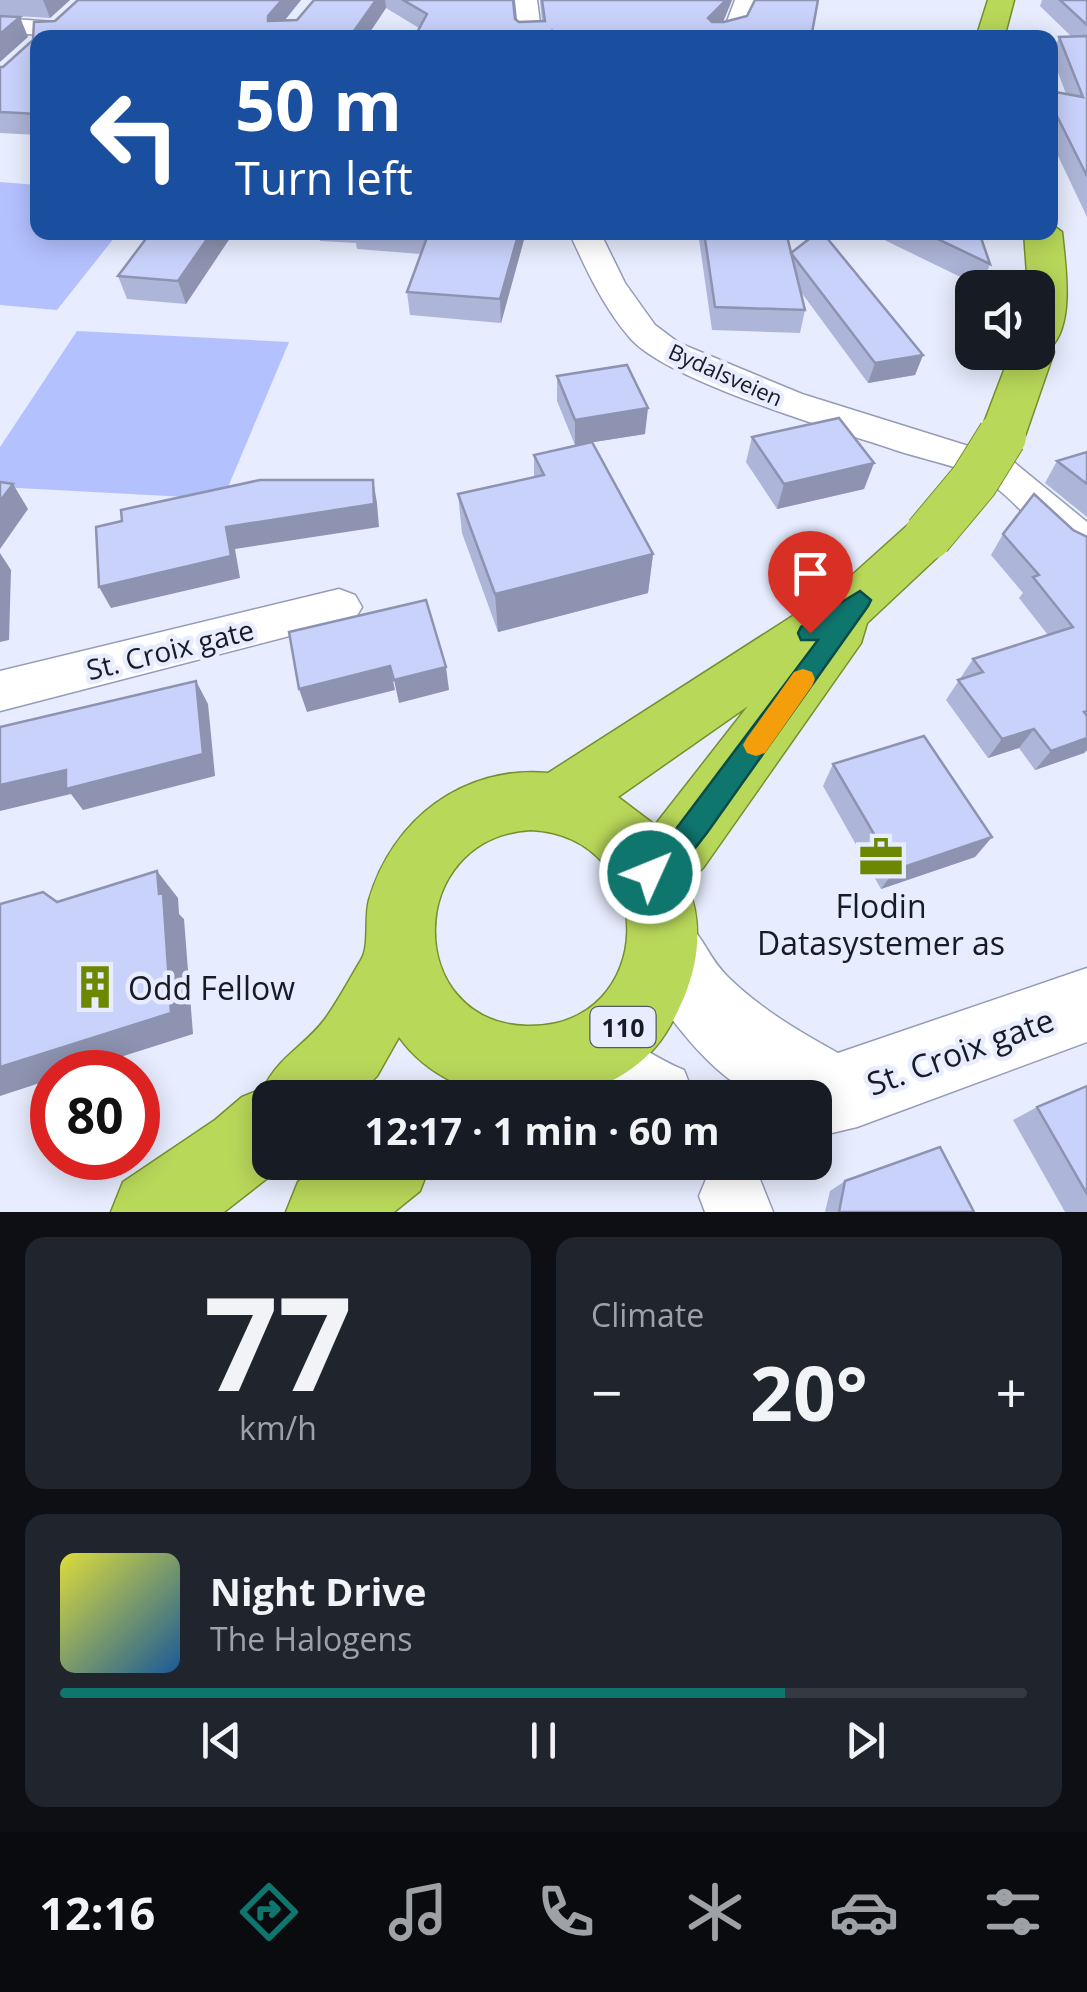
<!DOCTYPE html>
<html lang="en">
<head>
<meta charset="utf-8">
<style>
  body { margin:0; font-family:"Open Sans",sans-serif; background:#20242c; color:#f1f3f6; height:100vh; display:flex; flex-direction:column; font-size:38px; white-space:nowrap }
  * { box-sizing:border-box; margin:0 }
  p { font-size:32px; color:#9ea1a6 }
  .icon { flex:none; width:55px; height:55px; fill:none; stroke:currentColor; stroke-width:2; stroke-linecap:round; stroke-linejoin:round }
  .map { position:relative; height:1212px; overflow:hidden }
  .panel { display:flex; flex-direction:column; gap:25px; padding:25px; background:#0d0f14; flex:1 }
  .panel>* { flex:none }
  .banner { position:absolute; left:30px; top:30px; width:1028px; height:210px; border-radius:20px; box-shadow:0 5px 25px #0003; background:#1a4fa0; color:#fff; overflow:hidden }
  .fabs { position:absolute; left:955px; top:270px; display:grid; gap:20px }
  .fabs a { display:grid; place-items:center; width:100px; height:100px; border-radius:20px; background:#171b24; box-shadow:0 5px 25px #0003; font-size:50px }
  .speed { position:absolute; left:30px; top:1050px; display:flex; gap:20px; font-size:50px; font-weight:700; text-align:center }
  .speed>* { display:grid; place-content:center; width:130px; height:130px; border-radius:50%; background:#171b24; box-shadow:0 5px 25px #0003; line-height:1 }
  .speed .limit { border:15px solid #d22; background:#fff; color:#111 }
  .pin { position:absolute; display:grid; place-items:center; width:85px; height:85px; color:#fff; margin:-102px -42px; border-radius:50% 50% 50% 0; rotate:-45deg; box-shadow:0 0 10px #0007 }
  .pin .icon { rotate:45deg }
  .me { position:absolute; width:110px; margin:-55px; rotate:46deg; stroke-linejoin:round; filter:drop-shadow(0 0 8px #0008) }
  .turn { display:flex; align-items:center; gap:35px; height:210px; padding:0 40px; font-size:45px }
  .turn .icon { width:130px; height:130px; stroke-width:2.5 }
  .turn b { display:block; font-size:70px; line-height:85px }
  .big { font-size:75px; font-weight:700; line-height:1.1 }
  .panel .tile { flex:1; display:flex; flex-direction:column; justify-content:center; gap:15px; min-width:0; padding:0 35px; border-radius:20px; background:#20242c }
  .panel .dial { align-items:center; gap:0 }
  .dial b { font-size:130px; line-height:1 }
  .song { display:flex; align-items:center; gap:30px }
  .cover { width:120px; height:120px; border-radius:15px; background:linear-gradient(135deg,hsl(60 70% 55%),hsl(210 70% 35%)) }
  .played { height:10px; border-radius:5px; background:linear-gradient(90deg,#0f766e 75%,#363941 75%) }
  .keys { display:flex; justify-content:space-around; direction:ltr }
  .heat { display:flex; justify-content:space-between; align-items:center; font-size:55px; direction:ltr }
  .panel .tiles { flex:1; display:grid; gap:25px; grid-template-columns:1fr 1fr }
  .tile:last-child { grid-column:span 2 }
  .trip { position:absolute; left:252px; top:1080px; width:580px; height:100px; border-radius:20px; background:#171b24; box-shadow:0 5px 25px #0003; font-weight:700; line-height:100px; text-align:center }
  .tabs { display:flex; height:160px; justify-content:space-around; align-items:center; background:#090b0e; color:#9ea1a6 }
  .tabs .icon { width:70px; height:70px }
  .tabs .selected { color:#0f766e }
  .tabs b { font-size:45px; color:#f1f3f6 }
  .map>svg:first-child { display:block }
</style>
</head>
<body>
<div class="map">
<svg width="1087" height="1212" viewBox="0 0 1087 1212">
  <rect width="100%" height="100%" fill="#e7ecfe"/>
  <g fill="#b4c1ff">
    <path d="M0,182L37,185L38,232L118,233L57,310L0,305Z"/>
    <path d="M77,331L289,342L223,499L0,487V447Z"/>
  </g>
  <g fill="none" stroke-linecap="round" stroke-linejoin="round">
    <g stroke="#959bb8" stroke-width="3">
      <g id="minor">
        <path d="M515,0H537L542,38H519Z"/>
        <path d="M735,0H757C745,35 746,38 709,38L726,24Z"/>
        <path d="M0,18L55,22L66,29L55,36L0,32Z"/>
        <path d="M569,232H600L625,283L655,325L679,343L802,394L1010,459L1087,522V564C1054,554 1016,497 982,478C956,465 922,459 895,450C835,430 667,381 630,338C603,307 586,269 569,232Z"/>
        <path d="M339,589L355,595L362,607L355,619L0,711V671Z"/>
        <path d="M734,1162L757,1172L773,1212H705L699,1196L709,1172Z"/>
      </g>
    </g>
    <g stroke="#959bb8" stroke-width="3">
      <g id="tertiary">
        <path d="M664,910C706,928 700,949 728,977C761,1009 798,1031 838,1053L1087,968V1042L857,1127L815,1137V1098C800,1098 783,1100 768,1098C714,1088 648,993 628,946L639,921Z"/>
        <path d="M585,1016C620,1031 649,1056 684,1070L695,1098H581L558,1081L547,1054L558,1027Z"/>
      </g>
    </g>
    <g stroke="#758f2d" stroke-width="3">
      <g id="trunk">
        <path d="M988,0H1014L1004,38H976Z"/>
        <path d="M1050,223L1062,232C1065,263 1075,323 1051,347L1054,352L1025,436L1019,447L1002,452L985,447L979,436L1011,352H1038V288H1028L1024,232H1050Z"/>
        <path d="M928,517L946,523L954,536L946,549L867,623L861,643L703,868L687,883C702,921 700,957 685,995C676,1016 666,1037 650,1053C584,1120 454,1114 399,1037L377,1076L355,1098H270V1162H288L224,1212H111L123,1182L215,1120L242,1097L264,1088C277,1058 306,1045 325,1019C338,1001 349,980 361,960C370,946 364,918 369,900C392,820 463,765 548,773L841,585L910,523ZM748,706L655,825L618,797ZM531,830C662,837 658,1029 527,1026C403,1023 404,837 531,830Z"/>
        <path d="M324,1162H431L420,1191L394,1212H286L298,1182Z"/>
      </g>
    </g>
    <use href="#minor" fill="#fff" fill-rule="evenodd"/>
    <use href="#tertiary" fill="#fff" fill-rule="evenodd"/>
    <use href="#trunk" fill="#b8d85a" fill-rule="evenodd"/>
    <g stroke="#758f2d" stroke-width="50" stroke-linecap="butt">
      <path id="trunk-bridge" d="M928,536L974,481L1002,436"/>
    </g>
    <use href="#trunk-bridge" stroke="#b8d85a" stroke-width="48"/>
  </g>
  <g fill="#adb5d8">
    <path d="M0,0H70L50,18L0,15Z"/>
    <path d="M78,0H301L284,21L297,20L314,0H513L515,19L519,22L542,21L540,0H732L723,22L811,38H414L419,28L386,8L366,38H38V135L0,133V67H3Z"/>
    <path d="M1042,0H1087V217L1050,139V91L1066,94L1052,56L1059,37H1072L1040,6Z"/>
    <path d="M234,232L186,304L127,299L118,276Z"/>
    <path d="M318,232H525V236L501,323L410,315L407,292L421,254L357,249L356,243L320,241Z"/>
    <path d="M698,232H786L791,253L923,355L915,375L868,383L801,292L805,310L800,333L712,330Z"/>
    <path d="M868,232H979L990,264L981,287Z"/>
    <path d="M557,376L645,434L575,445L557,401Z"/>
    <path d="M752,437L874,463L864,489L777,509L746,462Z"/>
    <path d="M1087,452V517L1045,483L1057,461Z"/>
    <path d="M534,455L653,554L648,593L498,632L462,533L458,494L534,477Z"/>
    <path d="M1073,530L1087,537V750L1084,753L1035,770L1019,748L988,758L946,700L973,659L1048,635L1019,598L1023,593L991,555L1003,534Z"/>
    <path d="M833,764L992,837L975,857L881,889L823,786Z"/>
    <path d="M1087,1086V1212H1065L1013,1120L1037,1107Z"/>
    <path d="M845,1181L974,1212H825L830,1191Z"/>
  </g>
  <g fill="#8d93b0">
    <path d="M43,0H70L50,18Z"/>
    <path d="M282,0H301L272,36L268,16Z"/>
    <path d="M376,0H385L386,8L366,38H349Z"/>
    <path d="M726,0H732L723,22L705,38L708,18Z"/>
    <path d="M20,17L28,37L0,62V34Z"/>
    <path d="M212,232H234L186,304L178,281Z"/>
    <path d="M519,232H525V236L501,323L500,299Z"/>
    <path d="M923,355L915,375L868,383L875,363Z"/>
    <path d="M648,408L645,434L575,445V420Z"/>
    <path d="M874,463L864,489L777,509L784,484Z"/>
    <path d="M373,480L377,503L379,527L235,549L240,578L111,608L99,587L226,527Z"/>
    <path d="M13,484L28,509L0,549V501Z"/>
    <path d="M0,553L11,570L9,640L0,642Z"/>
    <path d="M653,554L648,593L498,632L495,594Z"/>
    <path d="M390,666L395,690L307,712L299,689Z"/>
    <path d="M446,667L449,690L399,703L394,680Z"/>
    <path d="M196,681L208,704L215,776L83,810L71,794L0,811V785Z"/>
    <path d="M1034,729L1019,748L988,758L1002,739Z"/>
    <path d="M1087,738V750L1084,753L1035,770L1051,751Z"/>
    <path d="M992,837L975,857L881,889L895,870Z"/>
    <path d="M157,871L178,898L179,914L184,919L193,1034L73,1072H52V1079L0,1096V1067L159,894Z"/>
  </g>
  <g fill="#c9d2fb" stroke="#8d93b0" stroke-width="2.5">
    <path d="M78,0H282L268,16V21L297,20L314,0H376L349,38H38V114L0,112V67H3L33,40L34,22L55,21Z"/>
    <path d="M403,0H513L515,19L519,22L545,21L542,0H726L708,18L712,22H724L747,16L755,0H818L811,38H554L552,32L550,38H414L427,14Z"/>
    <path d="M1060,0H1087V25Z"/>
    <path d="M0,16L20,17L0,34Z"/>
    <path d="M1087,36V176L1050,102V91L1083,97L1059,37Z"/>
    <path d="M151,232H212L178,281L118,276Z"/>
    <path d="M429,232H519L500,299L407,292Z"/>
    <path d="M704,232H786L805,310L715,307Z"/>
    <path d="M818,232H822L923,355L875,363L791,253Z"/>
    <path d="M923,232H979L990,264Z"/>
    <path d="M627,365L648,408L575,420L557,376Z"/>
    <path d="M839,418L874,463L784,484L752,437Z"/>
    <path d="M592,442L653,554L495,594L458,494L544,475L534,455Z"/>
    <path d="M1087,452V484L1057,461Z"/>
    <path d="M260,480H373L374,504L226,527L231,556L99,587L96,527L122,521L121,510Z"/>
    <path d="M0,482L13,484L0,501Z"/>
    <path d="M1034,494L1073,530L1087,537V711L1084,712L1087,716V738L1051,751L1034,729L1002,739L958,680L983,672L973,659L1073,627L1033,577L1039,575L1003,534Z"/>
    <path d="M426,600L446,667L394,680L390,666L299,689L289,632Z"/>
    <path d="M196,681L203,754L66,789V770L0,785V727Z"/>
    <path d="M924,736L992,837L895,870L833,764Z"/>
    <path d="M157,871L159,894L163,893L171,1013L0,1067V904L43,892L57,902Z"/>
    <path d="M1087,1086V1194L1037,1107Z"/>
    <path d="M940,1147L974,1212H839L845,1181Z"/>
  </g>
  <path fill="#0f766e" stroke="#0a4d48" stroke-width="2.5" d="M860,591L871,600L868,606L709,830C693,851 675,876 650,886L640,882L636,873L640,863L670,837L818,640H801L798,633L801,627Z"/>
  <path fill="#f59e0b" d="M803,669L812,672L815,679L812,686L765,753L756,756L747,753L743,745L747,738L794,672Z"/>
  <defs>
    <g id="office-bare" transform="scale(3.45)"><path d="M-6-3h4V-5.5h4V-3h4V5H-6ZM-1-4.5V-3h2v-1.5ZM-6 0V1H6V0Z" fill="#6c8800" stroke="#e7ecfe" stroke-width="2.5" paint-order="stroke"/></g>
    <g id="building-bare" transform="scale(3.45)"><path d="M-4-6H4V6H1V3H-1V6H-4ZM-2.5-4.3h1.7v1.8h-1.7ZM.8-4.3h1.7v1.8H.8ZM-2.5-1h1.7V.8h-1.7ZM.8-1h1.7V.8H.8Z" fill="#6c8800" stroke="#e7ecfe" stroke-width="2.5" paint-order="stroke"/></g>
  </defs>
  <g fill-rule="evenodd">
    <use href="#office-bare" x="881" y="857"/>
    <use href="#building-bare" x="95" y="987"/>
  </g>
  <g text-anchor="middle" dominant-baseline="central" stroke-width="9" stroke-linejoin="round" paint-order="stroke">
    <g font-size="22" fill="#181b25" stroke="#e7ecfe">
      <text transform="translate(726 374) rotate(24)">Bydalsveien</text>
    </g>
    <rect fill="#e7ecfe" stroke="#565a66" stroke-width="2.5" x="590.5" y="1007" width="65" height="40" rx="8"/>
    <g font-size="25" font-weight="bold" fill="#181b25">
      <text x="623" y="1027">110</text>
    </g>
    <g font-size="28" fill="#181b25" stroke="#e7ecfe">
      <text transform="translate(170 649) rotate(-14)">St. Croix gate</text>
    </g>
    <g font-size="32" fill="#181b25" stroke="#e7ecfe">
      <text x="881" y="905">Flodin<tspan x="881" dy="37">Datasystemer as</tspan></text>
      <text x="128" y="987" text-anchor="start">Odd Fellow</text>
    </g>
    <g font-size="32" fill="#181b25" stroke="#e7ecfe">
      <text transform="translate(960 1051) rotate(-20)">St. Croix gate</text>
    </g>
  </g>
</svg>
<div class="fabs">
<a><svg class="icon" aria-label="sound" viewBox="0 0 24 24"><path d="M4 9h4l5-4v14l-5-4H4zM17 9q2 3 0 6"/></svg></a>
</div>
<div class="speed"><div class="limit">80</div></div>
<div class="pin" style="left:810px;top:633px;background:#d93025"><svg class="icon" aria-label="arrive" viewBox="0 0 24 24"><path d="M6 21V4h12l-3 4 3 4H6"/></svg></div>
<svg class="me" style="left:650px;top:873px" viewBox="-20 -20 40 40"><circle r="17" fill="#0f766e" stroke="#fff" stroke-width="3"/><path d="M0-11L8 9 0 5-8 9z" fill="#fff"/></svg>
<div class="trip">12:17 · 1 min · 60 m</div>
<div class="banner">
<div class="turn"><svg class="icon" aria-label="left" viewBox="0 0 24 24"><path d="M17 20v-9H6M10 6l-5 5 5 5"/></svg><div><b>50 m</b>Turn left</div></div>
</div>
</div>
<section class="panel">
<div class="tiles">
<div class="tile dial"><b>77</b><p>km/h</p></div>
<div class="tile"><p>Climate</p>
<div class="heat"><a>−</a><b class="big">20°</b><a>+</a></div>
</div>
<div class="tile">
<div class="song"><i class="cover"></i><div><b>Night Drive</b><p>The Halogens</p></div></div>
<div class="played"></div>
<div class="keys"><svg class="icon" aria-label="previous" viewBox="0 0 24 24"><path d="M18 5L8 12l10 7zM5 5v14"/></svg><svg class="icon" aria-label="pause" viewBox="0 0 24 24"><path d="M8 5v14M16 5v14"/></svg><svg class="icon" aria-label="next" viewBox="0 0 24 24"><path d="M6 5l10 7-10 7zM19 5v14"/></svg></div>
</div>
</div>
</section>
<nav class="tabs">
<b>12:16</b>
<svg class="icon selected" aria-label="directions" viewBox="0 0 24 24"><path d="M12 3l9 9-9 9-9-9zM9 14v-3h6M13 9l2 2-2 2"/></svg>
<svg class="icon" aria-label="music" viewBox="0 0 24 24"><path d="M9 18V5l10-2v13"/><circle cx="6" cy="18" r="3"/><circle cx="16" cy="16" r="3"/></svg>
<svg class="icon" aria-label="phone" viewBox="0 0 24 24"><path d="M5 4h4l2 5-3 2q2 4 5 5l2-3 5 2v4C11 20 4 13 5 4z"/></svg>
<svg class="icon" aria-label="climate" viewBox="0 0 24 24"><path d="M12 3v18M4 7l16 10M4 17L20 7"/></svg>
<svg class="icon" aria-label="car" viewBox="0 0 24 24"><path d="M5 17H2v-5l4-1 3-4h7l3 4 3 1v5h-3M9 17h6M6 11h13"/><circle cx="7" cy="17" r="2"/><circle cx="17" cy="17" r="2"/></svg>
<svg class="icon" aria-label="filters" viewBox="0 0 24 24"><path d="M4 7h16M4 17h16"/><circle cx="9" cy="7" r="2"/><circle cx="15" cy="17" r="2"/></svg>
</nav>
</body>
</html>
